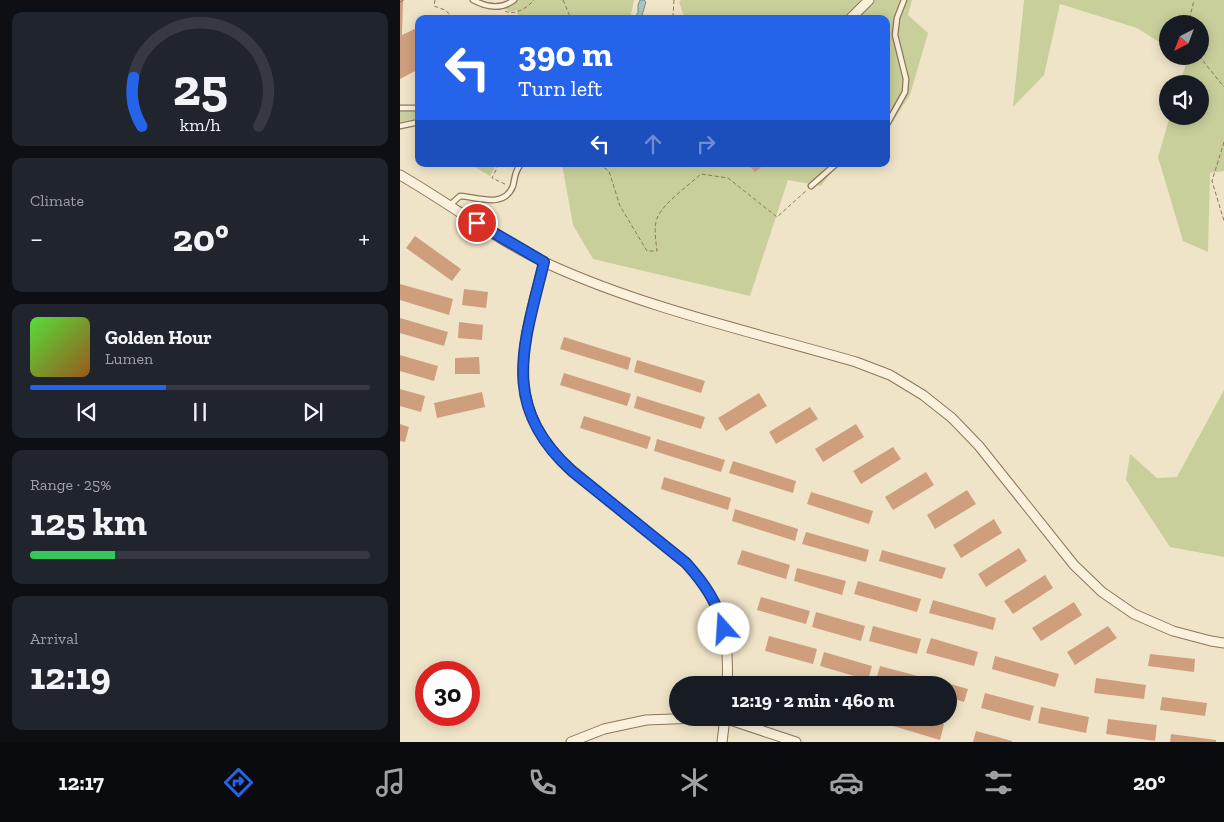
<!DOCTYPE html>
<html lang="en">
<head>
<meta charset="utf-8">
<style>
  body { margin:0; font-family:"Zilla Slab",serif; background:#20242c; color:#f1f3f6; height:100vh; display:flex; flex-direction:column; font-size:19px; white-space:nowrap }
  * { box-sizing:border-box; margin:0 }
  p { font-size:16px; color:#9ea1a6 }
  .icon { flex:none; width:28px; height:28px; fill:none; stroke:currentColor; stroke-width:2; stroke-linecap:round; stroke-linejoin:round }
  .map { position:relative; flex:1; overflow:hidden }
  .details { display:flex; flex-direction:column; gap:12px; padding:12px; background:#0d0f14; width:400px }
  .details>* { flex:none }
  .banner { position:absolute; left:15px; top:15px; width:475px; height:152px; border-radius:10px; box-shadow:0 2px 12px #0003; background:#2563eb; color:#fff; overflow:hidden }
  .needle { width:32px; rotate:222deg }
  .buttons { position:absolute; left:759px; top:15px; display:grid; gap:10px }
  .buttons a { display:grid; place-items:center; width:50px; height:50px; border-radius:50%; background:#171b24; box-shadow:0 2px 12px #0003; font-size:25px }
  .speed { position:absolute; left:15px; top:661px; display:flex; gap:10px; font-size:25px; font-weight:700; text-align:center }
  .speed>* { display:grid; place-content:center; width:65px; height:65px; border-radius:50%; background:#171b24; box-shadow:0 2px 12px #0003; line-height:1 }
  .speed .limit { border:8px solid #d22; background:#fff; color:#111 }
  .pin { position:absolute; display:grid; place-items:center; width:42px; height:42px; color:#fff; margin:-21px; border:2px solid #fff; border-radius:50%; box-shadow:0 1px 5px #0007 }
  .me { position:absolute; width:55px; margin:-28px; rotate:341deg; stroke-linejoin:round; filter:drop-shadow(0 0 4px #0008) }
  .turn { display:flex; align-items:center; gap:18px; height:105px; padding:0 20px; font-size:22px }
  .turn .icon { width:65px; height:65px; stroke-width:2.5 }
  .turn b { display:block; font-size:35px; line-height:42px }
  .lanes { display:flex; align-items:center; height:48px; padding:0 20px; background:#0003; justify-content:center; gap:25px; direction:ltr }
  .lanes .off { opacity:.35 }
  .big { font-size:38px; font-weight:700; line-height:1.1 }
  .details .tile { flex:1; display:flex; flex-direction:column; justify-content:center; gap:8px; min-width:0; padding:0 18px; border-radius:10px; background:#20242c }
  .details .dial { align-items:center; gap:0 }
  .dial svg { height:130px; overflow:visible; fill:none; stroke:#363941; stroke-width:7; stroke-linecap:round; text-anchor:middle }
  .dial text { fill:#f1f3f6; stroke:none }
  .song { display:flex; align-items:center; gap:15px }
  .cover { width:60px; height:60px; border-radius:8px; background:linear-gradient(135deg,hsl(110 70% 55%),hsl(30 70% 35%)) }
  .played { height:5px; border-radius:2px; background:linear-gradient(90deg,#2563eb 40%,#363941 40%) }
  .keys { display:flex; justify-content:space-around; direction:ltr }
  .heat { display:flex; justify-content:space-between; align-items:center; font-size:28px; direction:ltr }
  .charge { height:8px; border-radius:4px; background:linear-gradient(90deg,#34c759 25%,#363941 0) }
  .trip { position:absolute; left:269px; top:676px; width:288px; height:50px; border-radius:25px; background:#171b24; box-shadow:0 2px 12px #0003; font-weight:700; line-height:50px; text-align:center }
  .dock { display:flex; height:80px; justify-content:space-around; align-items:center; background:#090b0e; color:#9ea1a6 }
  .dock .icon { width:35px; height:35px }
  .dock .active { color:#2563eb }
  .dock b { font-size:22px; color:#f1f3f6 }
  main { display:flex; flex:1; min-height:0 }
  .map>svg:first-child { display:block }
</style>
</head>
<body>
<main>
<section class="details">
<div class="tile dial"><svg viewBox="0 0 100 80">
<path d="M14 69A42 42 0 1 1 86 69"/>
<path d="M14 69A42 42 0 0 1 9 39" stroke="#2563eb"/>
<text x="50" y="56" font-size="32" font-weight="700">25</text>
<text x="50" y="72" font-size="11">km/h</text>
</svg></div>
<div class="tile"><p>Climate</p>
<div class="heat"><a>−</a><b class="big">20°</b><a>+</a></div>
</div>
<div class="tile">
<div class="song"><i class="cover"></i><div><b>Golden Hour</b><p>Lumen</p></div></div>
<div class="played"></div>
<div class="keys"><svg class="icon" aria-label="previous" viewBox="0 0 24 24"><path d="M18 5L8 12l10 7zM5 5v14"/></svg><svg class="icon" aria-label="pause" viewBox="0 0 24 24"><path d="M8 5v14M16 5v14"/></svg><svg class="icon" aria-label="next" viewBox="0 0 24 24"><path d="M6 5l10 7-10 7zM19 5v14"/></svg></div>
</div>
<div class="tile"><p>Range · 25%</p><b class="big">125 km</b><div class="charge"></div></div>
<div class="tile"><p>Arrival</p><b class="big">12:19</b></div>
</section>
<div class="map">
<svg width="824" height="742" viewBox="0 0 824 742">
  <rect width="100%" height="100%" fill="#f0e4c8"/>
  <g fill="#c9cf9b">
    <path d="M117,0H234L230,19H118L117,10L110,12L105,8L114,4Z"/>
    <path d="M281,0H512L508,15L528,33L510,95L486,132V19H285L279,2Z"/>
    <path d="M624,0H824V171L810,173L808,252L783,241L758,157L770,116H800V84H780L787,60L782,56H800V24H768L767,47L737,28L660,4L644,75L613,107Z"/>
    <path d="M0,110L19,111V118L0,122Z"/>
    <path d="M74,164H97L90,176L73,166Z"/>
    <path d="M162,164H444L433,170L421,186L388,180L350,296L193,259L173,225Z"/>
    <path d="M824,390V557L770,547L726,480L730,454L757,478L777,477Z"/>
  </g>
  <path fill="#a9c4bc" stroke="#6f938a" d="M240,0H244L246,2L241,19H233L238,13V5Z"/>
  <g fill="#cf9f7d">
    <path d="M0,0H3L2,35L19,27V69L0,79Z"/>
    <path d="M348,164H365L355,172Z"/>
    <path d="M15,236L61,269L52,281L6,248Z"/>
    <path d="M0,284L53,299L49,315L0,300Z"/>
    <path d="M64,289L88,292L86,308L62,305Z"/>
    <path d="M0,318L48,332L44,346L0,333Z"/>
    <path d="M59,322L83,325L82,340L58,338Z"/>
    <path d="M164,337L231,358L228,370L160,349Z"/>
    <path d="M0,355L38,366L34,381L0,371Z"/>
    <path d="M79,357L80,374H55V358Z"/>
    <path d="M237,360L305,381L301,393L234,372Z"/>
    <path d="M164,373L231,394L227,406L160,385Z"/>
    <path d="M0,389L25,396L21,412L0,406Z"/>
    <path d="M82,392L85,407L37,418L34,403Z"/>
    <path d="M359,393L367,406L326,431L318,418Z"/>
    <path d="M237,396L305,417L301,429L234,408Z"/>
    <path d="M410,407L418,419L376,444L369,432Z"/>
    <path d="M184,416L251,437L247,449L180,428Z"/>
    <path d="M0,424L9,427L5,442L0,441Z"/>
    <path d="M456,424L464,437L423,462L415,449Z"/>
    <path d="M257,439L325,460L321,472L254,451Z"/>
    <path d="M493,447L501,459L461,484L453,471Z"/>
    <path d="M333,461L396,481L393,493L329,473Z"/>
    <path d="M526,472L534,485L493,510L485,497Z"/>
    <path d="M264,477L331,498L328,510L261,489Z"/>
    <path d="M567,490L576,504L535,529L527,515Z"/>
    <path d="M411,492L473,511L469,524L407,504Z"/>
    <path d="M335,509L398,529L395,541L332,521Z"/>
    <path d="M594,519L602,533L561,558L553,545Z"/>
    <path d="M406,532L469,550L466,562L402,544Z"/>
    <path d="M619,548L627,561L586,587L578,574Z"/>
    <path d="M342,550L390,565L386,579L337,564Z"/>
    <path d="M482,550L546,568L542,579L479,561Z"/>
    <path d="M397,568L446,581L442,595L394,581Z"/>
    <path d="M645,575L653,588L613,614L604,601Z"/>
    <path d="M458,581L521,599L517,612L454,594Z"/>
    <path d="M361,597L410,611L406,624L357,610Z"/>
    <path d="M533,600L596,618L593,630L529,613Z"/>
    <path d="M674,602L682,615L641,641L632,628Z"/>
    <path d="M416,612L465,626L461,641L412,627Z"/>
    <path d="M473,626L521,639L517,654L469,641Z"/>
    <path d="M708,626L717,638L675,665L667,652Z"/>
    <path d="M369,636L417,649L413,664L365,651Z"/>
    <path d="M531,638L578,652L574,666L526,653Z"/>
    <path d="M424,652L472,666L468,680L420,666Z"/>
    <path d="M750,654L795,659L794,672L748,666Z"/>
    <path d="M595,656L659,674L655,687L592,669Z"/>
    <path d="M480,666L529,679L527,685H495L476,680Z"/>
    <path d="M384,677L409,684V685H382Z"/>
    <path d="M696,678L746,685L744,699L694,693Z"/>
    <path d="M536,680L568,689L564,702L548,697V685H534Z"/>
    <path d="M585,693L634,706L630,721L581,708Z"/>
    <path d="M762,697L807,703L805,716L760,710Z"/>
    <path d="M641,707L689,717L686,733L638,723Z"/>
    <path d="M467,718H485L484,723Z"/>
    <path d="M493,718H521L544,724L540,740L490,725Z"/>
    <path d="M708,719L757,725L755,741L706,734Z"/>
    <path d="M576,731L612,741V742H573Z"/>
    <path d="M771,734L816,740V742H770Z"/>
  </g>
  <g fill="none" stroke-linecap="round" stroke-linejoin="round">
    <g stroke="#8d765c" stroke-width="7">
      <g id="service">
        <path d="M73,0C86,7 101,10 114,0"/>
        <path d="M0,108H19"/>
        <path d="M0,126L19,122"/>
        <path d="M486,126L505,92L506,79L495,35L497,18L504,0"/>
        <path d="M411,186L436,164"/>
        <path d="M50,205L60,196C77,197 104,209 113,186C115,177 115,171 121,164"/>
      </g>
    </g>
    <g stroke="#8d765c" stroke-width="11">
      <g id="minor">
        <path d="M450,19L469,0"/>
        <path d="M0,175C49,203 95,239 146,263C244,308 353,332 456,362L490,375L523,395L552,418L579,446L674,565L702,592L734,614L773,631L811,641L824,643"/>
        <path d="M144,262C123,345 100,404 172,471L286,563C321,603 330,632 327,685"/>
        <path d="M324,718L396,742"/>
        <path d="M171,742L204,729L246,720L298,718"/>
        <path d="M322,742L325,718"/>
      </g>
    </g>
    <g stroke="#8d765c" stroke-width="1" stroke-dasharray="4 2.5" stroke-linecap="butt">
      <path d="M35,0L34,6L45,10L55,19"/>
      <path d="M163,0L171,19"/>
      <path d="M274,0L273,16L276,19"/>
      <path d="M0,2L4,0"/>
      <path d="M105,11C115,16 127,8 134,0"/>
      <path d="M786,24L789,21L794,0"/>
      <path d="M799,56L824,87"/>
      <path d="M824,142L812,181L824,221"/>
      <path d="M99,164L92,178L107,185"/>
      <path d="M199,164L209,171L220,206L247,251H257C256,241 253,226 258,216C265,202 289,185 301,174L328,178L377,217L407,190"/>
    </g>
    <use href="#service" stroke="#faf1dc" stroke-width="4.5"/>
    <use href="#minor" stroke="#faf1dc" stroke-width="9"/>
  </g>
  <g fill="none" stroke-linecap="round" stroke-linejoin="round">
    <g stroke="#184099" stroke-width="12">
      <path id="route" d="M77,223L144,262C124,345 99,405 172,471L286,563C304,583 318,603 324,629"/>
    </g>
    <use href="#route" stroke="#2563eb" stroke-width="9"/>
  </g>
</svg>
<div class="buttons">
<a><svg class="needle" viewBox="-14 -14 28 28"><path d="M0-13l5 13h-10z" fill="#e53935"/><path d="M0 13l5-13h-10z" fill="#9ea1a6"/></svg></a>
<a><svg class="icon" aria-label="sound" viewBox="0 0 24 24"><path d="M4 9h4l5-4v14l-5-4H4zM17 9q2 3 0 6"/></svg></a>
</div>
<div class="speed"><div class="limit">30</div></div>
<div class="pin" style="left:77px;top:223px;background:#d93025"><svg class="icon" aria-label="arrive" viewBox="0 0 24 24"><path d="M6 21V4h12l-3 4 3 4H6"/></svg></div>
<svg class="me" style="left:324px;top:629px" viewBox="-20 -20 40 40"><circle r="19" fill="#fff"/><path d="M0-13L10 11 0 6-10 11z" fill="#2563eb"/></svg>
<div class="trip">12:19 · 2 min · 460 m</div>
<div class="banner">
<div class="turn"><svg class="icon" aria-label="left" viewBox="0 0 24 24"><path d="M17 20v-9H6M10 6l-5 5 5 5"/></svg><div><b>390 m</b>Turn left</div></div>
<div class="lanes"><svg class="icon" aria-label="left" viewBox="0 0 24 24"><path d="M17 20v-9H6M10 6l-5 5 5 5"/></svg><svg class="icon off" aria-label="ahead" viewBox="0 0 24 24"><path d="M12 20V5M6 11l6-6 6 6"/></svg><svg class="icon off" aria-label="right" viewBox="0 0 24 24"><path d="M7 20v-9h11M14 6l5 5-5 5"/></svg></div>
</div>
</div>
</main>
<nav class="dock">
<b>12:17</b>
<svg class="icon active" aria-label="directions" viewBox="0 0 24 24"><path d="M12 3l9 9-9 9-9-9zM9 14v-3h6M13 9l2 2-2 2"/></svg>
<svg class="icon" aria-label="music" viewBox="0 0 24 24"><path d="M9 18V5l10-2v13"/><circle cx="6" cy="18" r="3"/><circle cx="16" cy="16" r="3"/></svg>
<svg class="icon" aria-label="phone" viewBox="0 0 24 24"><path d="M5 4h4l2 5-3 2q2 4 5 5l2-3 5 2v4C11 20 4 13 5 4z"/></svg>
<svg class="icon" aria-label="climate" viewBox="0 0 24 24"><path d="M12 3v18M4 7l16 10M4 17L20 7"/></svg>
<svg class="icon" aria-label="car" viewBox="0 0 24 24"><path d="M5 17H2v-5l4-1 3-4h7l3 4 3 1v5h-3M9 17h6M6 11h13"/><circle cx="7" cy="17" r="2"/><circle cx="17" cy="17" r="2"/></svg>
<svg class="icon" aria-label="filters" viewBox="0 0 24 24"><path d="M4 7h16M4 17h16"/><circle cx="9" cy="7" r="2"/><circle cx="15" cy="17" r="2"/></svg>
<b>20°</b>
</nav>
</body>
</html>
